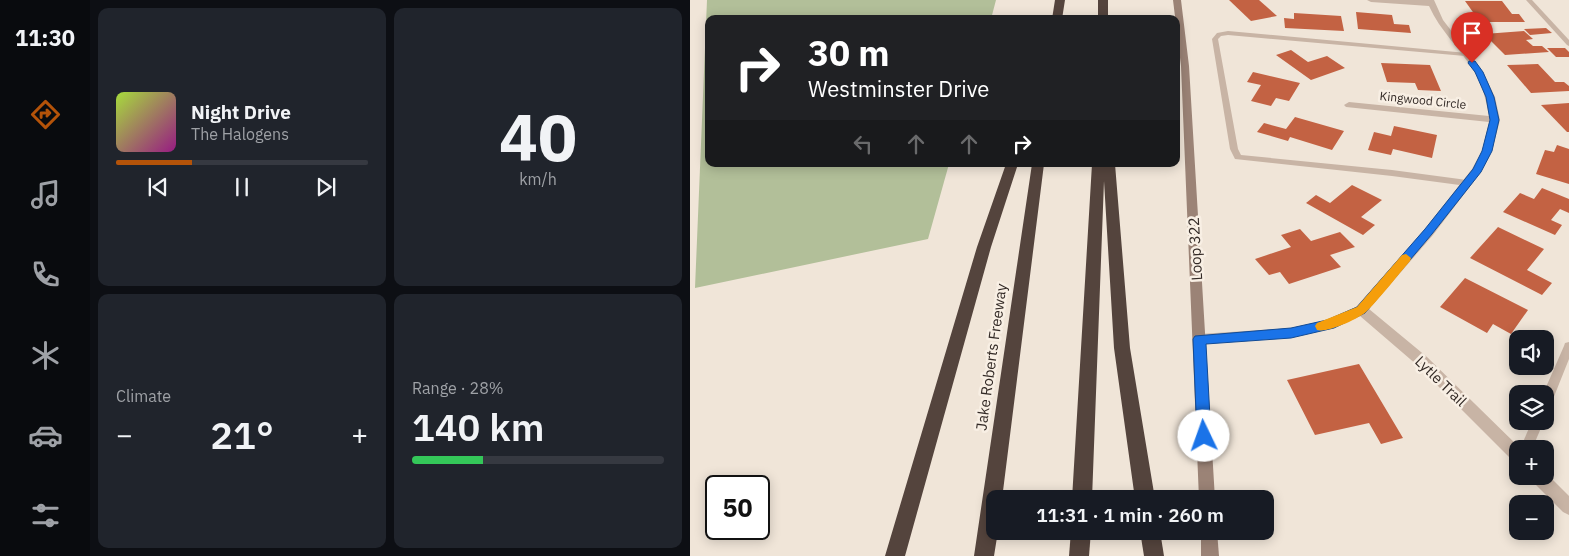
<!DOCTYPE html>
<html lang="en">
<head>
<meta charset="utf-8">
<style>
  body { margin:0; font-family:"IBM Plex Sans",sans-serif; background:#20242c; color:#f1f3f6; height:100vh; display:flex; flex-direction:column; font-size:19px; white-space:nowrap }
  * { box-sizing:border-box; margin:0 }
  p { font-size:16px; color:#9ea1a6 }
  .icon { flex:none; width:28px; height:28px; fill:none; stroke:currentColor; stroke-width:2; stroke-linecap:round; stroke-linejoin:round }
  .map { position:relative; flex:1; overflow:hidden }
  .sheet { display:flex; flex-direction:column; gap:8px; padding:8px; background:#0d0f14; width:600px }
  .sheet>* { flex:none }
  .banner { position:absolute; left:15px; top:15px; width:475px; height:152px; border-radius:10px; box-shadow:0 2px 12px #0003; background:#202124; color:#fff; overflow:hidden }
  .fabs { position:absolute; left:819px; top:330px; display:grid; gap:10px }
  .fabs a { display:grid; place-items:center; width:45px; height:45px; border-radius:10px; background:#171b24; box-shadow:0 2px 12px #0003; font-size:25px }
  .speed { position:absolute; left:15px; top:475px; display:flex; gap:10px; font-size:25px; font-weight:700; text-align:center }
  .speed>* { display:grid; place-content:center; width:65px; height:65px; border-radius:50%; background:#171b24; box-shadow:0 2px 12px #0003; line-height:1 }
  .speed .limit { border:2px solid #111; border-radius:8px; background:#fff; color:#111 }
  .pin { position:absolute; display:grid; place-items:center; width:42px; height:42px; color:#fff; margin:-51px -21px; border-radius:50% 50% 50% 0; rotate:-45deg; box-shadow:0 0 5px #0007 }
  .pin .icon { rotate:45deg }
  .me { position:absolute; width:55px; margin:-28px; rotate:357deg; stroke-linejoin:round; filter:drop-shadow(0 0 4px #0008) }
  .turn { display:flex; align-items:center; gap:18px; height:105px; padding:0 20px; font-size:22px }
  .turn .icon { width:65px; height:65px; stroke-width:2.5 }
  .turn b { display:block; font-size:35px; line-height:42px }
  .lanes { display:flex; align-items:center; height:48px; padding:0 20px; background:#0003; justify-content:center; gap:25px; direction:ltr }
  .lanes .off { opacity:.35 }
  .big { font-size:38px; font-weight:600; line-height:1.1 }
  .sheet .tile { flex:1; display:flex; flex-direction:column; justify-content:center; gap:8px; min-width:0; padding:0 18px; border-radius:10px; background:#20242c }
  .sheet .dial { align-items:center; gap:0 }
  .dial b { font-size:65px; line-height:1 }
  .song { display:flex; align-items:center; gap:15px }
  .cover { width:60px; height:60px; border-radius:8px; background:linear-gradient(135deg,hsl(80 70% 55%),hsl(310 70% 35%)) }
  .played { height:5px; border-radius:2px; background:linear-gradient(90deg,#b45309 30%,#363941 30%) }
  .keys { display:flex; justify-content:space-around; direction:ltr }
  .heat { display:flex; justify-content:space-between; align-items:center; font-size:28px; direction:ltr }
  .charge { height:8px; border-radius:4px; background:linear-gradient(90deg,#34c759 28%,#363941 0) }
  .sheet .tiles { flex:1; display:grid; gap:8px; grid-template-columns:repeat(2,1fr) }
  .trip { position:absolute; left:296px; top:490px; width:288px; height:50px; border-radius:10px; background:#171b24; box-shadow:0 2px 12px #0003; font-weight:600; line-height:50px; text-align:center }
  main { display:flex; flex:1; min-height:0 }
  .tabs { display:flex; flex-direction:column; width:90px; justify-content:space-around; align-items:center; background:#090b0e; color:#9ea1a6 }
  .tabs .icon { width:35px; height:35px }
  .tabs .selected { color:#b45309 }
  .tabs b { font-size:22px; color:#f1f3f6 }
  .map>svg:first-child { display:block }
</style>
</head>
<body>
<main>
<nav class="tabs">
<b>11:30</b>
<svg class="icon selected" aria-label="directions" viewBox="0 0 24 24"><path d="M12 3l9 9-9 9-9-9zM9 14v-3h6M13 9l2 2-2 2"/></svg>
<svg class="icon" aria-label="music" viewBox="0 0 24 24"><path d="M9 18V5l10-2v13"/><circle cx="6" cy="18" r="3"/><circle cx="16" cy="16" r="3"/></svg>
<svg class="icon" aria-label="phone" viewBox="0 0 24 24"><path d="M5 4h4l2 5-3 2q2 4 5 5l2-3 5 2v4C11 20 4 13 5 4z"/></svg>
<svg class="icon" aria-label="climate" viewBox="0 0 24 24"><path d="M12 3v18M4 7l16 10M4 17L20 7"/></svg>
<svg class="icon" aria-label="car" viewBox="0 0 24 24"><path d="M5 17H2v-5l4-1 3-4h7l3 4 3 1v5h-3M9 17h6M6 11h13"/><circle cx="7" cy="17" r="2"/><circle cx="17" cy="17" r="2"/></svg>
<svg class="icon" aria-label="filters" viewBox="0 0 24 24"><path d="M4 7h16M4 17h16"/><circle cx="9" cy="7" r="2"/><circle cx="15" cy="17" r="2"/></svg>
</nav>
<section class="sheet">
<div class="tiles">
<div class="tile">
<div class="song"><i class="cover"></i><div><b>Night Drive</b><p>The Halogens</p></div></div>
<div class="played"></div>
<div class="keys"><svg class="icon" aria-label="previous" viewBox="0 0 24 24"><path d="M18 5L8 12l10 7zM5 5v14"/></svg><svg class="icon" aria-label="pause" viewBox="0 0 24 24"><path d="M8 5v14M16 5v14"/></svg><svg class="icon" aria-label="next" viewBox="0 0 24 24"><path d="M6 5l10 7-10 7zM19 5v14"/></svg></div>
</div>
<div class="tile dial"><b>40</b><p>km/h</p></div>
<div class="tile"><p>Climate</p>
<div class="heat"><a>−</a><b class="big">21°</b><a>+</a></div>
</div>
<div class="tile"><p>Range · 28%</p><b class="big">140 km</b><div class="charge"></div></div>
</div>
</section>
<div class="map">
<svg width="879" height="556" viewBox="0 0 879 556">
  <rect width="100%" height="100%" fill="#f0e5d8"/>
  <path fill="#b2bf99" d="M17,0H306L301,19H19V164H259L238,239L5,288Z"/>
  <g fill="#c36243">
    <path d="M539,0H569L587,16L561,21Z"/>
    <path d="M775,1H812L822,14H829L835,22H790Z"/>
    <path d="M666,12L702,15L704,24L719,25L721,33L668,29Z"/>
    <path d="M604,13L651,16L654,31L595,28L594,18L604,19Z"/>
    <path d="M856,28L862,33L840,35L834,29Z"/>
    <path d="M834,31L843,39L836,40L843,46H852L859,52L815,55L794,34Z"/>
    <path d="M857,48H875L879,52V57H866Z"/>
    <path d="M601,50L618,62L637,56L655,68L621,80L586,55Z"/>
    <path d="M691,63L740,65L751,91L728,90L725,83L697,82Z"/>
    <path d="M848,64L865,82H874L879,86V91L841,93L817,65Z"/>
    <path d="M563,72L610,83L599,101L586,98L581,106L561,101L571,85L557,82Z"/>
    <path d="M879,103V132H877L851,105Z"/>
    <path d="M605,117L654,131L642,150L600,137L598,141L567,132L574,123L596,129Z"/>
    <path d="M704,126L747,135L742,158L703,149L701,155L678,150L684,132L701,136Z"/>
    <path d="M867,145L879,149V184L846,174L855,150L864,152Z"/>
    <path d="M662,185L692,200L671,217L685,225L673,235L616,203L626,195L640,203Z"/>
    <path d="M852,188L879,199V213L870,209L861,220L872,225L865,235L813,212L830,193L844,199Z"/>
    <path d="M808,227L854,249L837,270L862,283L852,295L780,258Z"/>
    <path d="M610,229L621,241L650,232L665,247L640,255L651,267L599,284L590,272L579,275L565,259L601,247L591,235Z"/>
    <path d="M775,278L838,310L821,334L803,324L797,333L750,307Z"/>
    <path d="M669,364L713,438L691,444L679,423L625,435L597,380Z"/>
  </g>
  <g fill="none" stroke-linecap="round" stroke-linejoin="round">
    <g fill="#c8b4a5" fill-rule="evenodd">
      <path d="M836,0H842L879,40V46L877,45Z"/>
      <path d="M538,31L777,53V55L775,56L538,35L531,36L528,39L548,149L551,155L702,170L777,180L781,183L777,186L702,176L545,159L540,149L522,39L527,33Z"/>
      <path d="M879,342V359L861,404L859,407L855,409V394H853L874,346L875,343Z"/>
      <path d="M842,421H854L842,449H830Z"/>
    </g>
    <g fill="#c8b4a5" fill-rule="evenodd">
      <path d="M677,0H744L753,20L793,72L805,97L810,120L802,151L791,172L743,235L679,309L737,357L831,449H828V463L823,461L727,365L670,316C615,341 569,340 510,344L505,343L503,339L505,335L510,334L601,328L637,320L666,307L735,229L782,169L792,151L799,122L656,107L654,105L659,102L799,116C796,101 793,86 785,73C771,49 750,31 739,6L681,2Z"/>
      <path d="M855,472L879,496V515L873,512L842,481L840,476H855Z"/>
    </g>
    <g fill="#9b8376" fill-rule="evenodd">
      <path d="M483,0H491L499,66L525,499H509L491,66Z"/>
      <path d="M511,531H527L529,556H511Z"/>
    </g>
    <g fill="#54443d" fill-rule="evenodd">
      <path d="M365,0H375L372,19H362Z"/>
      <rect x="408" y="0" width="10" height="19"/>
      <path d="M316,164H328L301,247L215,556H195L287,247Z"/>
      <path d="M342,164H354L312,499H305V531H308L304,556H284Z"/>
      <path d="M402,164H425L440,348L465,499H445L424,348L414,181L402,499H382Z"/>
      <path d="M381,531H401L399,556H379Z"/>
      <path d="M450,531H470L474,556H454Z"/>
    </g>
  </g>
  <path fill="#1a73e8" stroke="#114b97" d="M779,61H785L793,72L804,97L809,120L802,151L791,172L742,234L675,313L644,328L601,338L516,344L521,436L519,440L514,442L509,440L507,436L503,339L505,336L601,328L637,320L667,307L735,229L783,169L792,151L800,120L796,97L785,72L778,63Z"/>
  <path fill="#f59e0b" d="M716,254L721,258L720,261C706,277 692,296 677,311C669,319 637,333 627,330L625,326L627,323L667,307L712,255Z"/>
  <g text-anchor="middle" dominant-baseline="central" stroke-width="5" stroke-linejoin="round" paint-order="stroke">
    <g font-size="12" fill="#332a26" stroke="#f8efe4">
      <text transform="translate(733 100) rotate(6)">Kingwood Circle</text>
    </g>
    <g font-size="15" fill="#332a26" stroke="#f8efe4">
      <text transform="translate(505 249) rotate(-93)">Loop 322</text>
      <text transform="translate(301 357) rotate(-82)">Jake Roberts Freeway</text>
      <text transform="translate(751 381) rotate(44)">Lytle Trail</text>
    </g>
  </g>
</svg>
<div class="fabs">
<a><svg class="icon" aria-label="sound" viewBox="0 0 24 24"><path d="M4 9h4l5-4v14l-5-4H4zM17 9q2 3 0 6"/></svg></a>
<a><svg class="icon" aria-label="layers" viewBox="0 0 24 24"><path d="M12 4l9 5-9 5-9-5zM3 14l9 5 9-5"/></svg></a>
<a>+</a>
<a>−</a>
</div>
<div class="speed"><div class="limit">50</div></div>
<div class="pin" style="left:782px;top:63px;background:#d93025"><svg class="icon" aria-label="arrive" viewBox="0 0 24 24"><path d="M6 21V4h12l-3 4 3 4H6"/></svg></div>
<svg class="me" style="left:514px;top:436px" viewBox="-20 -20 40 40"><circle r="19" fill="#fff"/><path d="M0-13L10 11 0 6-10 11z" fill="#1a73e8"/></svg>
<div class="trip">11:31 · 1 min · 260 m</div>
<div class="banner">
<div class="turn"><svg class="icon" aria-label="right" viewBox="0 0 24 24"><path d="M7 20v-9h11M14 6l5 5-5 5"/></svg><div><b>30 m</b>Westminster Drive</div></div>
<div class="lanes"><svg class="icon off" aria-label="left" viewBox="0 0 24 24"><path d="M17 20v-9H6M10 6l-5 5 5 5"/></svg><svg class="icon off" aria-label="ahead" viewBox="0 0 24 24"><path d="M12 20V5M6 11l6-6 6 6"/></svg><svg class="icon off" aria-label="ahead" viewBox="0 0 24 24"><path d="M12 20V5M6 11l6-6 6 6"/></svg><svg class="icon" aria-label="right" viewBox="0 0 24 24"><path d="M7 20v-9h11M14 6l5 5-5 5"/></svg></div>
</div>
</div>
</main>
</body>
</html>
